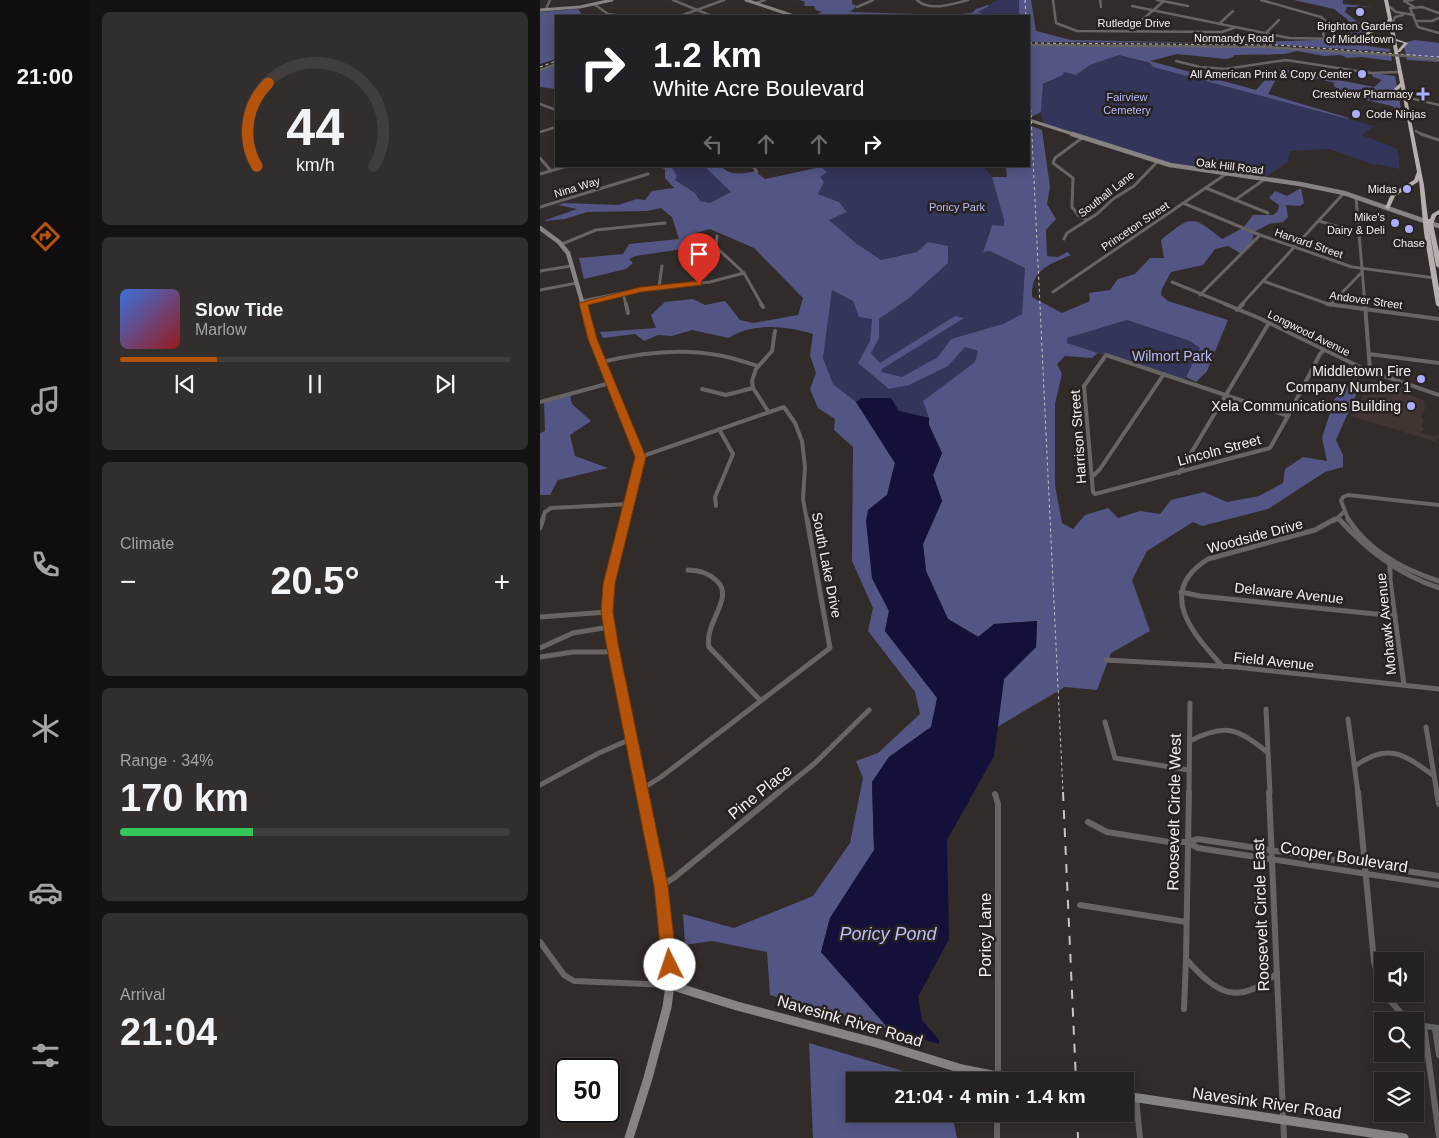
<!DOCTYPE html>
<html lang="en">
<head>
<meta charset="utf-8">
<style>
  body { margin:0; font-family:Helvetica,sans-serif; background:#312e2d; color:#f1f3f6; height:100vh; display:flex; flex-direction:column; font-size:19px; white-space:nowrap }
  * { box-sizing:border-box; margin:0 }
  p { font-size:16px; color:#a3a3a5 }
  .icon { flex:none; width:28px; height:28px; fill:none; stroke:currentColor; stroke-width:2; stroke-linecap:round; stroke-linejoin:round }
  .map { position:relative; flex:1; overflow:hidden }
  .side { display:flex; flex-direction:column; gap:12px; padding:12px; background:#141212; width:450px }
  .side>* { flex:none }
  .top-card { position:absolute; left:15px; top:15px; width:475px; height:152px; border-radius:0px; box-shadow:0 2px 12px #0003,0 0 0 1px #423e3e; background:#202124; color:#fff; overflow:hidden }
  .buttons { position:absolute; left:834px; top:952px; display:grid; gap:10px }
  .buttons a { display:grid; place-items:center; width:50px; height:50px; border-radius:0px; background:#252120; box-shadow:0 2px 12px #0003,0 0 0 1px #423e3e; font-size:25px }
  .speed { position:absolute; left:15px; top:1058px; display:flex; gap:10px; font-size:25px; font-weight:700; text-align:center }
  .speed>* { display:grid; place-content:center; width:65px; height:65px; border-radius:50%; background:#252120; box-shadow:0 2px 12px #0003,0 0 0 1px #423e3e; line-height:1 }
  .speed .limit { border:2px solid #111; border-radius:8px; background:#fff; color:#111 }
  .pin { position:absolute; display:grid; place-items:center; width:42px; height:42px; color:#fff; margin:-51px -21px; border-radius:50% 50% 50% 0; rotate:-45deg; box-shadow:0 0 5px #0007 }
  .pin .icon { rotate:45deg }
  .me { position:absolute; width:55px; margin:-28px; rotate:356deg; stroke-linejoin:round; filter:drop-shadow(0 0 4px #0008) }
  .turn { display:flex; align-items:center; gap:18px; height:105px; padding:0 15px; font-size:22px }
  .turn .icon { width:65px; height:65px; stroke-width:2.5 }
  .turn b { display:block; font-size:35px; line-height:42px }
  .lanes { display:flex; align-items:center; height:48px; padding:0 15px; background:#0003; justify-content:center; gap:25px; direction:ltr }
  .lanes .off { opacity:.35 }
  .big { font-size:38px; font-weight:600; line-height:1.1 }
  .side .widget { flex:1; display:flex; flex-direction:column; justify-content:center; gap:8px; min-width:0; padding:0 18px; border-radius:8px; background:#312e2d }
  .side .dial { align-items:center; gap:0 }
  .dial svg { height:130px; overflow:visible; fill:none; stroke:#423e3e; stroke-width:7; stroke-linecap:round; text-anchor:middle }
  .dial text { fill:#f1f3f6; stroke:none }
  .song { display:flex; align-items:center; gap:15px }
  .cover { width:60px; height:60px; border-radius:8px; background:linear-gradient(135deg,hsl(220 70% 55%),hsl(0 70% 35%)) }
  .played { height:5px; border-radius:2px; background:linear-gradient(90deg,#b45309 25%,#423e3e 25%) }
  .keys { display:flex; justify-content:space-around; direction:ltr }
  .heat { display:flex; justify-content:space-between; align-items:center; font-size:28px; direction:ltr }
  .charge { height:8px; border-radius:4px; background:linear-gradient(90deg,#34c759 34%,#423e3e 0) }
  .trip { position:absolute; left:306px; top:1072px; width:288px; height:50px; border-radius:0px; background:#252120; box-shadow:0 2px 12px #0003,0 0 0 1px #423e3e; font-weight:600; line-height:50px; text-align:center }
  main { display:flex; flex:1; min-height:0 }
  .dock { display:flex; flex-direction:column; width:90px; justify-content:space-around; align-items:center; background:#0f0d0d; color:#a3a3a5 }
  .dock .icon { width:35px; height:35px }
  .dock .selected { color:#b45309 }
  .dock b { font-size:22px; color:#f1f3f6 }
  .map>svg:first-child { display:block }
</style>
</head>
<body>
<main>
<nav class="dock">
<b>21:00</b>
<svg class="icon selected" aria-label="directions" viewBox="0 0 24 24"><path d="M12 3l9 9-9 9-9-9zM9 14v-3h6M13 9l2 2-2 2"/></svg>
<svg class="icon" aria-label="music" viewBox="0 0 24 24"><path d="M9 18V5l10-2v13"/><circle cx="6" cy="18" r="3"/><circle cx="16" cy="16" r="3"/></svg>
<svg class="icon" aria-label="phone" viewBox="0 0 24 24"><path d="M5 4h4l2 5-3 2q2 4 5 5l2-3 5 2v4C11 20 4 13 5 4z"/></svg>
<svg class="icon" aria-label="climate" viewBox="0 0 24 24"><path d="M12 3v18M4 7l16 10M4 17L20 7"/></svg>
<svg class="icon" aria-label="car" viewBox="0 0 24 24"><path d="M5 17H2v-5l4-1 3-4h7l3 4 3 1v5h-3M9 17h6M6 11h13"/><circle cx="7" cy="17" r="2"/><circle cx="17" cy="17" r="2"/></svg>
<svg class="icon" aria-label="filters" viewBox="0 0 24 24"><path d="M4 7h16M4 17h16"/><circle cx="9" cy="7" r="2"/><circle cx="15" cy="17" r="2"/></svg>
</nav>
<section class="side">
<div class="widget dial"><svg viewBox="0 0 100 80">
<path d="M14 69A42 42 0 1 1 86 69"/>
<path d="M14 69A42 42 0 0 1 21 18" stroke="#b45309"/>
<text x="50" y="56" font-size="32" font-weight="700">44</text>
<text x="50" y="72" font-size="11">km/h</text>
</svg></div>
<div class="widget">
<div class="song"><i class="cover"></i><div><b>Slow Tide</b><p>Marlow</p></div></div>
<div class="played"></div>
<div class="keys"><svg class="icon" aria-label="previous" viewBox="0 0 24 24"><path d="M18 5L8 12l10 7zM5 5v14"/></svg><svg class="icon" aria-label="pause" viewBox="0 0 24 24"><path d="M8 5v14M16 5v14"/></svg><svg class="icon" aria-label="next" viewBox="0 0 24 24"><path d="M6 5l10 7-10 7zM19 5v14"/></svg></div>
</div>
<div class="widget"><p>Climate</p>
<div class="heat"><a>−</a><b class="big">20.5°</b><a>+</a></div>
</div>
<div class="widget"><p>Range · 34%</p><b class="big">170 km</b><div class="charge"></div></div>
<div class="widget"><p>Arrival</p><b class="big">21:04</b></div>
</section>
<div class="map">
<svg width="899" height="1138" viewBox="0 0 899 1138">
  <rect width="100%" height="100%" fill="#312c2a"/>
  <path fill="#403530" d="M832,380L857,389L860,384L866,386L863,392L884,400L885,409L881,417L884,421L881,426L884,429L880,433L893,436L899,435V438L896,439L899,444L890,440L811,416Z"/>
  <g fill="#34355a">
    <path d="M457,0H479V16H446L438,12Z"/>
    <path d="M579,55L610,64L613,67L834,126L822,135L857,149L860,169L838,164L835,165L789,149L750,151L748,162L723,179L649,169L504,125L501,112L503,85L523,75L524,71L536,75L550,65Z"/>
    <path d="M131,166H164L191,192L170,203L160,201L155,193L135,180L137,176Z"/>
    <path d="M283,166H398C405,170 432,166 443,166L452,177L464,220V226L452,225L449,231L443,252L450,251L485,268L482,314L463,324L411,339L398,357L362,378L341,373L342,369L415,316L340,364L331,353L339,338V319L368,299L408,263L388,242L377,252L341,260L317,244L289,220L307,212L299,202L278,194L284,182L280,177L286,172L281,167Z"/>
    <path d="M292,289L313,301L332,319L330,341L318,363L349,389L408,366L425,347L438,351L435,362L384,401L389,418L359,411L322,398L316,402L293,384L283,358Z"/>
    <path d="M587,320L650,341L661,347L644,381L527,343V338Z"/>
  </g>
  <g fill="#535585">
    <path d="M259,0H312V4L317,6L310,12L411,15L432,13L436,9L448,5L449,6L438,12L446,16H344L322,14L318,16H273L282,12L276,10L274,6H264L265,2Z"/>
    <path d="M479,0H491L496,31L531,40L681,43L806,39L808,20L794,9L754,0H803V4L832,7H807L805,12C827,29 819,25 844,21L845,24L823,35L822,40L826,41L827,46L850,49V52L716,43L489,42V16H479Z"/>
    <path d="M38,9L43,16H16V59L0,64V12Z"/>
    <path d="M875,40L899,43V62L867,60L863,43Z"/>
    <path d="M489,46L730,47L851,55L852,61L822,57L807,58L801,55L784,56L757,51L745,54L694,55L693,57L686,59L637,54L610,61L716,90L734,70L744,69L834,87L842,80L833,77L832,73L855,76L862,114L852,106L805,95L793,85L795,83L753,73L738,75L728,94L809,118L808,119L613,67L610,63L579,55L550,65L536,75L524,72L523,75L503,84L501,112L489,118Z"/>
    <path d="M16,65V89L0,87V71Z"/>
    <path d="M489,125L502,130L510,187L507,204L516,219L506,230L507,256L518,257L527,252L531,255C509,265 491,269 492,297L522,313L550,301L549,293L570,290L578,279L595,274L610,258H624L621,240C651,216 651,214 682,239L703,228L713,215H733L738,211L739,205L729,198L735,191L747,196L761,188L764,203L760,206L746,205L748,217L743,222L729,224L714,232L712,241L700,253L688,246L675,249L663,265L631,272L622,289L621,295L628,301L688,320L667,371L656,382L646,377L660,348L650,341L587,320L527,338V343L558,353L552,358L525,356L517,364L522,374L515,404V485L522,523L533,529L545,515L568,508L578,518L600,511L620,514L631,500L664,492L687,502L719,496L743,483L745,469L763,457L787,461L782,438L794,400L806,385L813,384L819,388L796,440L803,455V467L785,472L728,509L662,526L653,522L607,551L592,580L610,631L571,653L557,690L525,687L457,727L464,678L496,647L497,621L454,624L439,637L408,619L386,571L383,544L402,501L393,475L402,453L389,425V418L383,401L435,362L438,351L425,347L408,366L369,385L349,389L318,363L330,341L332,319L319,317L313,301L292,290L283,358L293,384L316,402L355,463L347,495L328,510L332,578L349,611L345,631L398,698L391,727L349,757L332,782L334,850L290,918L281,952L349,1029L230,995L227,952L172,941L145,945L143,914L194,928L273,896L310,843L323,778L316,761L338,753L380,714L375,692L328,631L333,608L312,561L313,447L294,430L295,419L278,408L270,389L276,373L270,355L273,334C247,326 212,322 189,338L152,330L132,336L118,335L104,341L95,334L63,338L60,332L116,328L111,315L125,302L153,299L165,305L185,301L200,320L213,323L258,315L263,298L214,248L170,229L156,233L142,249L96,256L89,259L93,263L86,269L44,279L39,258L83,254L89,244L139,239L132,217L121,208L107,211L47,212L25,219L3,221L37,209L18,205L24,203L78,205L97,199L105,200L112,191L134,188L125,178V169L114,166H131L137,176L135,180L155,193L160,201L170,203L191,192L164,166H181C189,176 203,174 215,171L225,179L281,167L287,172L280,177L284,182L278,194L299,202L307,212L289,220L317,244L341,260L377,252L388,242L408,246V263L368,299L339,319V338L331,353L340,363L415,316L424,318L342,369L341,372L362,377L398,357L411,339L463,324L482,314L485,268L450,251L443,252L452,225L464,226V220L452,177H467L466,166H489Z"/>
    <path d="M30,394L32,404L51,421L30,435L35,456L68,468L18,480L10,495H0V433L5,431L4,401Z"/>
    <path d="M269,1043L397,1081H315V1114H412L417,1138H273Z"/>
  </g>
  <path fill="#13103a" d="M322,398H351L359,411L389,418V425L402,453L393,475L402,501L383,544L386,571L408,619L438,637L454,624L497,621L496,647L464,679L454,756L407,840L409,939L378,997L382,1020L399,1040V1044L349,1029L281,952L290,918L334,850L332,782L349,757L391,727L397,698L345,631L349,611L332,578L326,521L328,510L347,495L355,463L316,402Z"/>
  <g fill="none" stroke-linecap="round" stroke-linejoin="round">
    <g stroke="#676463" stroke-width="2.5">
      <path d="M133,0L172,16"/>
      <path d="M377,0C389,12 414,4 428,0"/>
      <path d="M513,0L516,23L537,31L682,32L696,27"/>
      <path d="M560,0L561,7"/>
      <path d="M617,0L648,6"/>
      <path d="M721,0L781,17L788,23V28L783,34L785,38"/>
      <path d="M873,0L864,1L874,7"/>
      <path d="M216,3L225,0"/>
      <path d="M54,4L68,14L75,15"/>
      <path d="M592,6L749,38L856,40"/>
      <path d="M317,7L333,0"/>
      <path d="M850,7L856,12L874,15"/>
      <path d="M6,9L10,0"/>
      <path d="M899,13L882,7L870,8L878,27L899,33"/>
      <path d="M140,16L184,0"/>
      <path d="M603,19L624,1"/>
      <path d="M876,21H892L899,18"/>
      <path d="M853,22L855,17L863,15"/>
      <path d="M679,24L693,11"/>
      <path d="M726,33L739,20"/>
      <path d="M489,45L727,47L851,55"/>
      <path d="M866,56L899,60"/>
      <path d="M636,61L660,67L685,69L746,60L831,73L859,72"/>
      <path d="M0,70L16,64"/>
      <path d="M870,98L899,105"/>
      <path d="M0,104L16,110"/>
      <path d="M876,131L883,135"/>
      <path d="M0,132L16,127"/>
    </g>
    <g stroke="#676463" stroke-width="3">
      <path d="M881,134L899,140"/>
      <path d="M542,138L515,158L513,163L533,178L532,207L539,216L547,220"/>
      <path d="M0,158L11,171"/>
      <path d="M213,166L217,172"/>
      <path d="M0,174L27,166"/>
      <path d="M666,188L728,213"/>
      <path d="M816,197L825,305"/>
      <path d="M695,200L725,179"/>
      <path d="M643,203L720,235L812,267L895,278"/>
      <path d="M0,207L108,174"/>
      <path d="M779,221L819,233"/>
      <path d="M177,236L176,247L204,273L222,305"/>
      <path d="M524,239L527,233L557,214L573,199L594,186L618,161"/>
      <path d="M22,244L56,230L125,223"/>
      <path d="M0,271L31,266"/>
      <path d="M723,281L791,305"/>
      <path d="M632,282L688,305"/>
      <path d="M119,287L122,266"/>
      <path d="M0,290L37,283"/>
      <path d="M513,292L686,174"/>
      <path d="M83,293L86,305"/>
      <path d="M660,295L720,235"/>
      <path d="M42,301L101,289L170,282L204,273"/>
      <path d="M701,305L804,193"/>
      <path d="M790,305L822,272"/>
    </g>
    <g stroke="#676463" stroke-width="4">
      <path d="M86,304L88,313"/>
      <path d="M221,304L223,307"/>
      <path d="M685,304L719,318L824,369L899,395"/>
      <path d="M787,304L899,319"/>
      <path d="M825,304L830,371"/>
      <path d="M697,310L703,304"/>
      <path d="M829,354L899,363"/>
      <path d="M566,355L748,416L730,448L555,494L553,492L544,386Z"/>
      <path d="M62,362C99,353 140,348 177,355C191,357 204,362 218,366"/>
      <path d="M162,389L186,395L213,388"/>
      <path d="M0,402L70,383"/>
      <path d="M228,411L213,388L212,381L216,369L232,351L235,331"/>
      <path d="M748,416L780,354L784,350"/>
      <path d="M100,457L244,407L255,423L262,441L265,467L263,499L267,521"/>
      <path d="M639,473L729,323"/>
      <path d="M552,477L560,469L624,374"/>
      <path d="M176,506L175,497L193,454L179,429"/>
      <path d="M798,518L800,521"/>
      <path d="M2,521L5,512L11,508L90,504"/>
      <path d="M794,521L804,512"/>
      <path d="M809,521L801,501L803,497L808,495L899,505"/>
    </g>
    <g stroke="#676463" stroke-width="5">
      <path d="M799,519C828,551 858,574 899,588"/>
      <path d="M808,519C829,551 864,570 899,581"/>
      <path d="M0,528L3,519"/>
      <path d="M854,562L850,566V580L864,685"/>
      <path d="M148,570C159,570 169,573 177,581C195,598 164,622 169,647L220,700"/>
      <path d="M641,592L660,596L855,616"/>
      <path d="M0,617L67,612"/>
      <path d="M0,648L33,633L69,627"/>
      <path d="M0,657L33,652H65L74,650"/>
      <path d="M566,660L696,667L899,689"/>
      <path d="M683,667C653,634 615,592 668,559L775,530L795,519"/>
      <path d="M726,709L730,793"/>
      <path d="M808,719L818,793"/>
      <path d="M565,722L575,758L649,770"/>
      <path d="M886,727L897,793"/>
      <path d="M650,741C685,723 697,728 727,752"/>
      <path d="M815,766C848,742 864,754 894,776"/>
      <path d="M0,785L59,753L91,739"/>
      <path d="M102,789L121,777L290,648L267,519"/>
      <path d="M238,793L275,763L329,710"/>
      <path d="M649,793L650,703"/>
    </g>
    <g stroke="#676463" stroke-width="6">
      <path d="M649,792L646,959C677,994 698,1007 737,973"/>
      <path d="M729,792L744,1138"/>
      <path d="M818,792L834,962L842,991"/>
      <path d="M897,792L899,804"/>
      <path d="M455,794L458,804V1081"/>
      <path d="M548,822L567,832L629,842H647L658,848L899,885"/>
      <path d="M647,842L658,839L899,876"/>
      <path d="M121,886L135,877L239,792"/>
      <path d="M540,905L646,922"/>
      <path d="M0,942L24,975L34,981L130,985"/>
      <path d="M844,994L862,1014L873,1021"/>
      <path d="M644,1009L646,959"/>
      <path d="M875,1022L884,1026L899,1028"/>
      <path d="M884,1026L899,1136"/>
      <path d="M895,1028L899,1055"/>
      <path d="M596,1098L600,1138"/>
      <path d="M457,1114V1138"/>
    </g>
    <g stroke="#878381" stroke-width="3">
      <path d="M206,0L254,16"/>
      <path d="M0,10L40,7L72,0"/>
      <path d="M489,120L536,135"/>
    </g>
    <g stroke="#878381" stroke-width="4.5">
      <path d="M532,134L630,165L760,184L804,193L899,226"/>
      <path d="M0,228L19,242L28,253L43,305"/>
    </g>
    <path stroke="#878381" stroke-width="5" d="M42,304L52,339L100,457L84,521"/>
    <path stroke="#878381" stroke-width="7" d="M85,519L69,584L67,612L102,793"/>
    <g stroke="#878381" stroke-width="9">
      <path d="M130,985L197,1006L340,1044L422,1069L483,1081"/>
      <path d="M585,1096L864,1138"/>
      <path d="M89,1138L108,1078L127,1007L130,985V965L121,886L102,792"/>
    </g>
    <path fill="#b6afad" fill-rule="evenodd" d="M844,0H848L856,39L868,43L860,52H858L867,96L872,98L870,99H867L884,185L888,219H890L892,214L899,210V214L896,216L893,224L899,252V268L896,266L889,228L899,288V307L896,305L884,233L879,180L878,182L855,196L849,209L845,208L851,194L874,180L877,172L863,97L850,93L860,83L849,24L847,27L829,34L828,40L825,39L826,32L845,25L848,19ZM856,41L864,43L858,50ZM861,87L862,95L855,93Z"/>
    <g stroke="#c8c4c3" stroke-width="1" stroke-dasharray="3 3" stroke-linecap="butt">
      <path d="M485,0L486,16"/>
      <path d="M489,43L737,45L899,57"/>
      <path d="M0,67L16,61"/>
      <path d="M489,73L523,793"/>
    </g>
    <g stroke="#c8c4c3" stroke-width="2" stroke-dasharray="9 9" stroke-linecap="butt">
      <path d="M523,792L536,1081"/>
      <path d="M537,1114L538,1138"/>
    </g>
    <path stroke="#676463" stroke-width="2.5" d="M851,55L866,56"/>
  </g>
  <path fill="#b45309" stroke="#753606" d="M159,281L162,282V285L101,292L48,305L57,339L106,457L75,584L73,612L78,643L128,886L137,965L135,970L130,972L124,970L122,965L114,886L66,643L61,612L63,584L95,457L48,339L39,303L101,287Z"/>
  <g fill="#abaffb" stroke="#272221" stroke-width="2">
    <circle cx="820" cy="12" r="5"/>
    <circle cx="822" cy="74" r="5"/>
    <path d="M880.5 86.5h5v5h5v5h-5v5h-5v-5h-5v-5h5z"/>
    <circle cx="816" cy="114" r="5"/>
    <circle cx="867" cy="189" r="5"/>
    <circle cx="855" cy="223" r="5"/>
    <circle cx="869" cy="229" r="5"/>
    <circle cx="881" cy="379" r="5"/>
    <circle cx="871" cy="406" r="5"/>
  </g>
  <g text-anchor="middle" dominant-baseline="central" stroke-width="5" stroke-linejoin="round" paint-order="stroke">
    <g font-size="11" fill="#f4f0ef" stroke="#272221">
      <text x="594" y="23">Rutledge Drive</text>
      <text x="694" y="38">Normandy Road</text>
      <text transform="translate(690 166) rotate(7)">Oak Hill Road</text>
      <text transform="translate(37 187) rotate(-17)">Nina Way</text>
      <text transform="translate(566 194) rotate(-38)">Southall Lane</text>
      <text transform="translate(595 226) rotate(-34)">Princeton Street</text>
      <text transform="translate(769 243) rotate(19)">Harvard Street</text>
      <text transform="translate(826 300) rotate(8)">Andover Street</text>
      <text transform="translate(769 333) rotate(26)">Longwood Avenue</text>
    </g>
    <g font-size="11" fill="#f4f0ef" stroke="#272221" text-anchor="end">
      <text x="820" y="26" text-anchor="middle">Brighton Gardens<tspan x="820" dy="13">of Middletown</tspan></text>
      <text x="812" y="74">All American Print &amp; Copy Center</text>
      <text x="873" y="94">Crestview Pharmacy</text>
      <text x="826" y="114" text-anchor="start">Code Ninjas</text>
      <text x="857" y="189">Midas</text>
      <text x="845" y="217">Mike's<tspan x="845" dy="13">Dairy &amp; Deli</tspan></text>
      <text x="869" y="243" text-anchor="middle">Chase</text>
    </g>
    <g font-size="11" fill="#b6bbf8" stroke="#272221">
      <text x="587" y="97">Fairview<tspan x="587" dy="13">Cemetery</tspan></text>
      <text x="417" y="207">Poricy Park</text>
    </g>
    <g font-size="14" fill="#b6bbf8" stroke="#272221">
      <text x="632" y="356">Wilmort Park</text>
    </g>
    <g font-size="14" fill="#f4f0ef" stroke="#272221" text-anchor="end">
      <text x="871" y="371">Middletown Fire<tspan x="871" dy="16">Company Number 1</tspan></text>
      <text x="861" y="406">Xela Communications Building</text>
    </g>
    <g font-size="14" fill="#f4f0ef" stroke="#272221">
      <text transform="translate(538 437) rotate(-94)">Harrison Street</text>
      <text transform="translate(679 450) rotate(-15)">Lincoln Street</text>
      <text transform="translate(715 536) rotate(-15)">Woodside Drive</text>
      <text transform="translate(287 565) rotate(79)">South Lake Drive</text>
      <text transform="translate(749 593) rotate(6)">Delaware Avenue</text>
      <text transform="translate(846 624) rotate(-96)">Mohawk Avenue</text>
      <text transform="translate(734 661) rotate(6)">Field Avenue</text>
    </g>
    <g font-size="16" fill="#f4f0ef" stroke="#272221">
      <text transform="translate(220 792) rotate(-39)">Pine Place</text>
      <text transform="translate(634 812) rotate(-89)">Roosevelt Circle West</text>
      <text transform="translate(804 857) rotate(9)">Cooper Boulevard</text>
      <text transform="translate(721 915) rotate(-92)">Roosevelt Circle East</text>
      <text transform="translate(445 935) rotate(-90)">Poricy Lane</text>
      <text transform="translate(310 1021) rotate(16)">Navesink River Road</text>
      <text transform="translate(727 1103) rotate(8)">Navesink River Road</text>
    </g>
    <g font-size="18" font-style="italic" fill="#babefb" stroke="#272221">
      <text x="348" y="934">Poricy Pond</text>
    </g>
  </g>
</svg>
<div class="buttons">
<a><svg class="icon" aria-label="sound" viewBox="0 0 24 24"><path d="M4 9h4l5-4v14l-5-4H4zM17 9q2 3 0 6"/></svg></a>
<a><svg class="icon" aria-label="search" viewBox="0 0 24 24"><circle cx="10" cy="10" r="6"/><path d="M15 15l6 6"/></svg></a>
<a><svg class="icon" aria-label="layers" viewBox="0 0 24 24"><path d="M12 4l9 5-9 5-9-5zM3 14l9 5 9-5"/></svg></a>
</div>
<div class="speed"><div class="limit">50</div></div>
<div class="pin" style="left:159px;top:284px;background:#d93025"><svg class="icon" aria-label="arrive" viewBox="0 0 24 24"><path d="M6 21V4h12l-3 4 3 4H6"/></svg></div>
<svg class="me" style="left:130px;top:965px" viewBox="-20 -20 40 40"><circle r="19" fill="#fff"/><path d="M0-13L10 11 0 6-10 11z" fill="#b45309"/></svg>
<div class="trip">21:04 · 4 min · 1.4 km</div>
<div class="top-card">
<div class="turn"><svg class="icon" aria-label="right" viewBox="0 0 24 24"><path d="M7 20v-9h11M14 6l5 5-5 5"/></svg><div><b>1.2 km</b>White Acre Boulevard</div></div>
<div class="lanes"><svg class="icon off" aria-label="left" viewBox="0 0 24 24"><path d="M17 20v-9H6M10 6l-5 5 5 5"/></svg><svg class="icon off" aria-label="ahead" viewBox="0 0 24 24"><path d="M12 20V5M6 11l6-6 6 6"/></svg><svg class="icon off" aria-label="ahead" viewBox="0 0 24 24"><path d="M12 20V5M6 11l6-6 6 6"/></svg><svg class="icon" aria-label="right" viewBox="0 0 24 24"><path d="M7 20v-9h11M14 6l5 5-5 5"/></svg></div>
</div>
</div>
</main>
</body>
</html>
